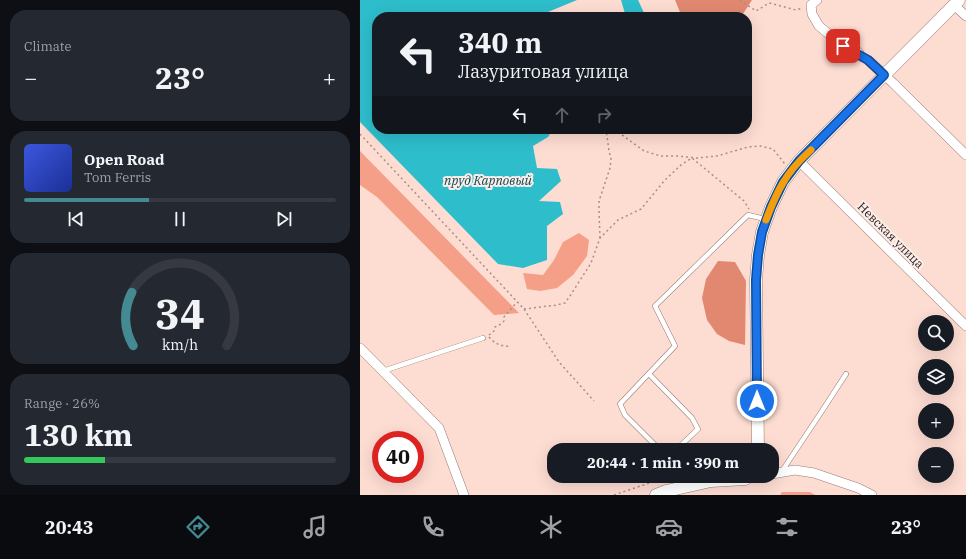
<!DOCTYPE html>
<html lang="en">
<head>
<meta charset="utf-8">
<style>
  body { margin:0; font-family:"IBM Plex Serif",serif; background:#242831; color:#f1f3f6; height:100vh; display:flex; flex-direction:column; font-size:15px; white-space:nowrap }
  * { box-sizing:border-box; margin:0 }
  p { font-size:13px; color:#9ea1a6 }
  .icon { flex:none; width:22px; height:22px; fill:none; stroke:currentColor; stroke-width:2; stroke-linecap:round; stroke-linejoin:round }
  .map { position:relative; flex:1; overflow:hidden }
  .side { display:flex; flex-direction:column; gap:10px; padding:10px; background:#0d0f14; width:360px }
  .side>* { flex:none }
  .top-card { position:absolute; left:12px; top:12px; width:380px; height:122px; border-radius:16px; box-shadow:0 4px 16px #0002; background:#171b24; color:#f1f3f6; overflow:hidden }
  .controls { position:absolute; left:558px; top:315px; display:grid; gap:8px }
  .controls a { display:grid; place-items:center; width:36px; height:36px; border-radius:50%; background:#171b24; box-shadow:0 4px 16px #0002; font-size:20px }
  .speed { position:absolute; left:12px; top:431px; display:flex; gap:8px; font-size:20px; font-weight:700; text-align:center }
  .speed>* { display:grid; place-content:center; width:52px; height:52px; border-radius:50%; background:#171b24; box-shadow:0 4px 16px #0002; line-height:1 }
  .speed .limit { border:6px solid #d22; background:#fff; color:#111 }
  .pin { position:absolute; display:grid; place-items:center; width:34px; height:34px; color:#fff; margin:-17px; border-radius:8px; box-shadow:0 2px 6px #0006 }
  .me { position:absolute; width:44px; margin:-22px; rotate:0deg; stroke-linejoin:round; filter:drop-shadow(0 0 3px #0008) }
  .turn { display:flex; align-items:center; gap:14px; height:84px; padding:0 20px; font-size:18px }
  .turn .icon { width:52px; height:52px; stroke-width:2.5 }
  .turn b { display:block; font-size:28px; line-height:34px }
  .lanes { display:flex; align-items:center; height:38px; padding:0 20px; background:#0003; justify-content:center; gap:20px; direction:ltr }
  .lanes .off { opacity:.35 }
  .big { font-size:30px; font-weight:700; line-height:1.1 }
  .side .tile { flex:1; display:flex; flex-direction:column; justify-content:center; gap:6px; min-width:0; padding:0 14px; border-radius:16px; background:#242831 }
  .side .dial { align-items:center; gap:0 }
  .dial svg { height:104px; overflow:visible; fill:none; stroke:#363941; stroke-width:7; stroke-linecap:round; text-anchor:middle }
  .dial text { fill:#f1f3f6; stroke:none }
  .song { display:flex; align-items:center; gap:12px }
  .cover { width:48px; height:48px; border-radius:6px; background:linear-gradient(135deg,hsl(230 70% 55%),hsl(230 70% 35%)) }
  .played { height:4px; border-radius:2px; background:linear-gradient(90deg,#438a92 40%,#363941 40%) }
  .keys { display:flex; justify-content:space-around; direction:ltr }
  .heat { display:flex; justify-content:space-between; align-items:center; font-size:22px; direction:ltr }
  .charge { height:6px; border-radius:3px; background:linear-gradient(90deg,#34c759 26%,#363941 0) }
  .trip { position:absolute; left:187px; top:443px; width:232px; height:40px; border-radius:16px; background:#171b24; box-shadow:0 4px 16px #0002; font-weight:700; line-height:40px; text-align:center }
  .dock { display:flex; height:64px; justify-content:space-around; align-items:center; background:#090b0e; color:#9ea1a6 }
  .dock .icon { width:28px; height:28px }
  .dock .current { color:#438a92 }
  .dock b { font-size:18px; color:#f1f3f6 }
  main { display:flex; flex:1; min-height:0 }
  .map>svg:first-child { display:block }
</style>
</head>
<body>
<main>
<section class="side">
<div class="tile"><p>Climate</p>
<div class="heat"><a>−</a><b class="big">23°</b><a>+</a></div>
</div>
<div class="tile">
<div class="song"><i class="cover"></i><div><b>Open Road</b><p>Tom Ferris</p></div></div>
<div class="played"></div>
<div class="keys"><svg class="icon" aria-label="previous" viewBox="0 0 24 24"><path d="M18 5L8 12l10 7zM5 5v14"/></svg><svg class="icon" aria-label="pause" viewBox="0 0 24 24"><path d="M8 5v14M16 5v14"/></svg><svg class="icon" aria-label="next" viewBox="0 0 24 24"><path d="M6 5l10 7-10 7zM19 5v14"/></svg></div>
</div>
<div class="tile dial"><svg viewBox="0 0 100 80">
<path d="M14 69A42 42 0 1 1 86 69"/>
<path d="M14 69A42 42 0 0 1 13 28" stroke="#438a92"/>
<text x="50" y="56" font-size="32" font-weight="700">34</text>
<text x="50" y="72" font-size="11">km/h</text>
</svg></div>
<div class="tile"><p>Range · 26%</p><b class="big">130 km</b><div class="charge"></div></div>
</section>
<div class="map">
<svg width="606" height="495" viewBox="0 0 606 495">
  <rect width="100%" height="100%" fill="#fddcd2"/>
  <g fill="#f69f88">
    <path d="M0,151L159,313L134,315L17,197L0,185Z"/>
    <path d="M219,233L229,240L227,256L213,275L197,288L180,291L167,289L163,273L183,275L194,260L203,242Z"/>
    <path d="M422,492H450L455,495H420Z"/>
  </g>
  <g fill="#e28871">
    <path d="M315,0H392L381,17H322Z"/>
    <path d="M358,261L375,262L386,281L385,345L369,341L357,334L347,320L342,298L346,279Z"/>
  </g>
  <g fill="#2ebdcb">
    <path d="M0,0H217L188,12L187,17H17V129H193L188,137L173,146L177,168L197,169L201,181L179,201L200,202L203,214L187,226V260L163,268L138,264L0,122Z"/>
    <path d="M261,0H278L286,17H266Z"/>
  </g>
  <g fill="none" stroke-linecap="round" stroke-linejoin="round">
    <g stroke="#997b73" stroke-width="5.5">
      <g id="lane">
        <path d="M484,35L501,52"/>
        <path d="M23,371L123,338"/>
        <path d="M289,374L332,418L338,429L316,450"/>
        <path d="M300,450L265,415L260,404L315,346L295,306L388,215L405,219"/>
        <path d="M422,471L462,411L486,374"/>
      </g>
    </g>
    <g stroke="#997b73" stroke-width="10">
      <g id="street">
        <path d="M457,0L451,5L452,14L459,26L483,46L508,60L533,83L606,155"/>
        <path d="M594,5L606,16"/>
        <path d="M439,161L606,326"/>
        <path d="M0,348L79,428L104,495"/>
        <path d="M412,474L435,470L454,473L498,488L512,495"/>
      </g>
    </g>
    <g stroke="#997b73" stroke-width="13">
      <g id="secondary">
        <path d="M398,450L396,280L398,255L402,232L411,207L423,182L439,161L599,0"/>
        <path d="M296,495L306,491L351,481L385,479L390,476"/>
      </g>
    </g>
    <g stroke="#a88f88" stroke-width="1.5" stroke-dasharray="2 3" stroke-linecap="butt">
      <path d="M380,0L396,11L409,3L436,10L443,8"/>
      <path d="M254,129L284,151L301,156H317L337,158L357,156L388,147L400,146L413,149L425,164"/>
      <path d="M0,134L164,309L199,362L234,401"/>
      <path d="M240,238L239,212V201L250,168L251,159L249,151L246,129"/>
      <path d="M164,309L197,305L205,303L210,296L231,263L240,238L258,220L281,209L305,180L322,164L332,158L384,201L389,209"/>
      <path d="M129,335L134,331L135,327L141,324L144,321V317L157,302"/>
      <path d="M129,337C135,344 142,347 151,346"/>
      <path d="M254,495L310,476"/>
    </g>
    <use href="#lane" stroke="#fff" stroke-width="4.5"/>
    <use href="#street" stroke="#fff" stroke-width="9"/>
    <use href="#secondary" stroke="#fff" stroke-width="12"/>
  </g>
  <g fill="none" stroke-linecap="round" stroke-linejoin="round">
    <g stroke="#114b97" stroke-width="10">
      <path id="route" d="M397,401L396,280L398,255L402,232L411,207L423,182L439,161L524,75L508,60L483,46"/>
    </g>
    <use href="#route" stroke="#1a73e8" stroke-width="7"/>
    <path stroke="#f59e0b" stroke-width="7" d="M406,220C411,207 416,194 423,183C430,170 441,159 451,150"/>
  </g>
  <g text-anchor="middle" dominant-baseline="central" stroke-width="4" stroke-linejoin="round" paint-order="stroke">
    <g font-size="12" fill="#251916" stroke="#fceeea">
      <text transform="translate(531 235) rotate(45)">Невская улица</text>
    </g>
    <g font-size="13" font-style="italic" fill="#0a474d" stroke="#fceeea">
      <text x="128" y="180">пруд Карповый</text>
    </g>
  </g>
</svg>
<div class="controls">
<a><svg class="icon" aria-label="search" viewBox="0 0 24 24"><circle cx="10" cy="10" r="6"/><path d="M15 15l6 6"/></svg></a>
<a><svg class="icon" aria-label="layers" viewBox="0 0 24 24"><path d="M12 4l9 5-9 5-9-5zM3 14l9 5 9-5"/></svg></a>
<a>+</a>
<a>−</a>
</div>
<div class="speed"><div class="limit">40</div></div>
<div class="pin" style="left:483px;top:46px;background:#d93025"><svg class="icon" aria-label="arrive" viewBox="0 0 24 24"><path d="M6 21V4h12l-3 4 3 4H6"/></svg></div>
<svg class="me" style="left:397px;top:401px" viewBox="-20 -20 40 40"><circle r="17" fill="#1a73e8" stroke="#fff" stroke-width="3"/><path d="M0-11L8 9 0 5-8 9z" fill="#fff"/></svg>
<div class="trip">20:44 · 1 min · 390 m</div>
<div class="top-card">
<div class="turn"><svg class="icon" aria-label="left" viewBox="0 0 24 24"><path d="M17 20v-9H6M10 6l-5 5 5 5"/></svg><div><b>340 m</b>Лазуритовая улица</div></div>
<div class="lanes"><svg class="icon" aria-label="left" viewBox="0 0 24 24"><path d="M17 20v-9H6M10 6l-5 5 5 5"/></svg><svg class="icon off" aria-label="ahead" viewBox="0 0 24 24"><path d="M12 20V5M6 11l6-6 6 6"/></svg><svg class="icon off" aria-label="right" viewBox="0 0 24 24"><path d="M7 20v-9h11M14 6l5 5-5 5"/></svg></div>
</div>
</div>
</main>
<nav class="dock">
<b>20:43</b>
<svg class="icon current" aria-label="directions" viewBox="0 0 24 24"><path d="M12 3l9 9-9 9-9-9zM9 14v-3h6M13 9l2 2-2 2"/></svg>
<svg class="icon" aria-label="music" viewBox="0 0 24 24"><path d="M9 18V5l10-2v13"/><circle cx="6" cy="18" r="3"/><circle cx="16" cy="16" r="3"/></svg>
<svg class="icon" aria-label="phone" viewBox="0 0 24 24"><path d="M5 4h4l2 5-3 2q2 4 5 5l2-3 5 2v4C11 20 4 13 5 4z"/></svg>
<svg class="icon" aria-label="climate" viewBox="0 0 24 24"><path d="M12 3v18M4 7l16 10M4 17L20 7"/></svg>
<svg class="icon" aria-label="car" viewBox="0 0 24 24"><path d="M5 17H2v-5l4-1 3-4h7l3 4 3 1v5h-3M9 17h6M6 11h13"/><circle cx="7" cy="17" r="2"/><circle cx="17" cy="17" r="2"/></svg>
<svg class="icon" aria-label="filters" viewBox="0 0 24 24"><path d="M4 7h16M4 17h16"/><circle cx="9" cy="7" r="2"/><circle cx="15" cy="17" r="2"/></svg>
<b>23°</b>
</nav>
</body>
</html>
